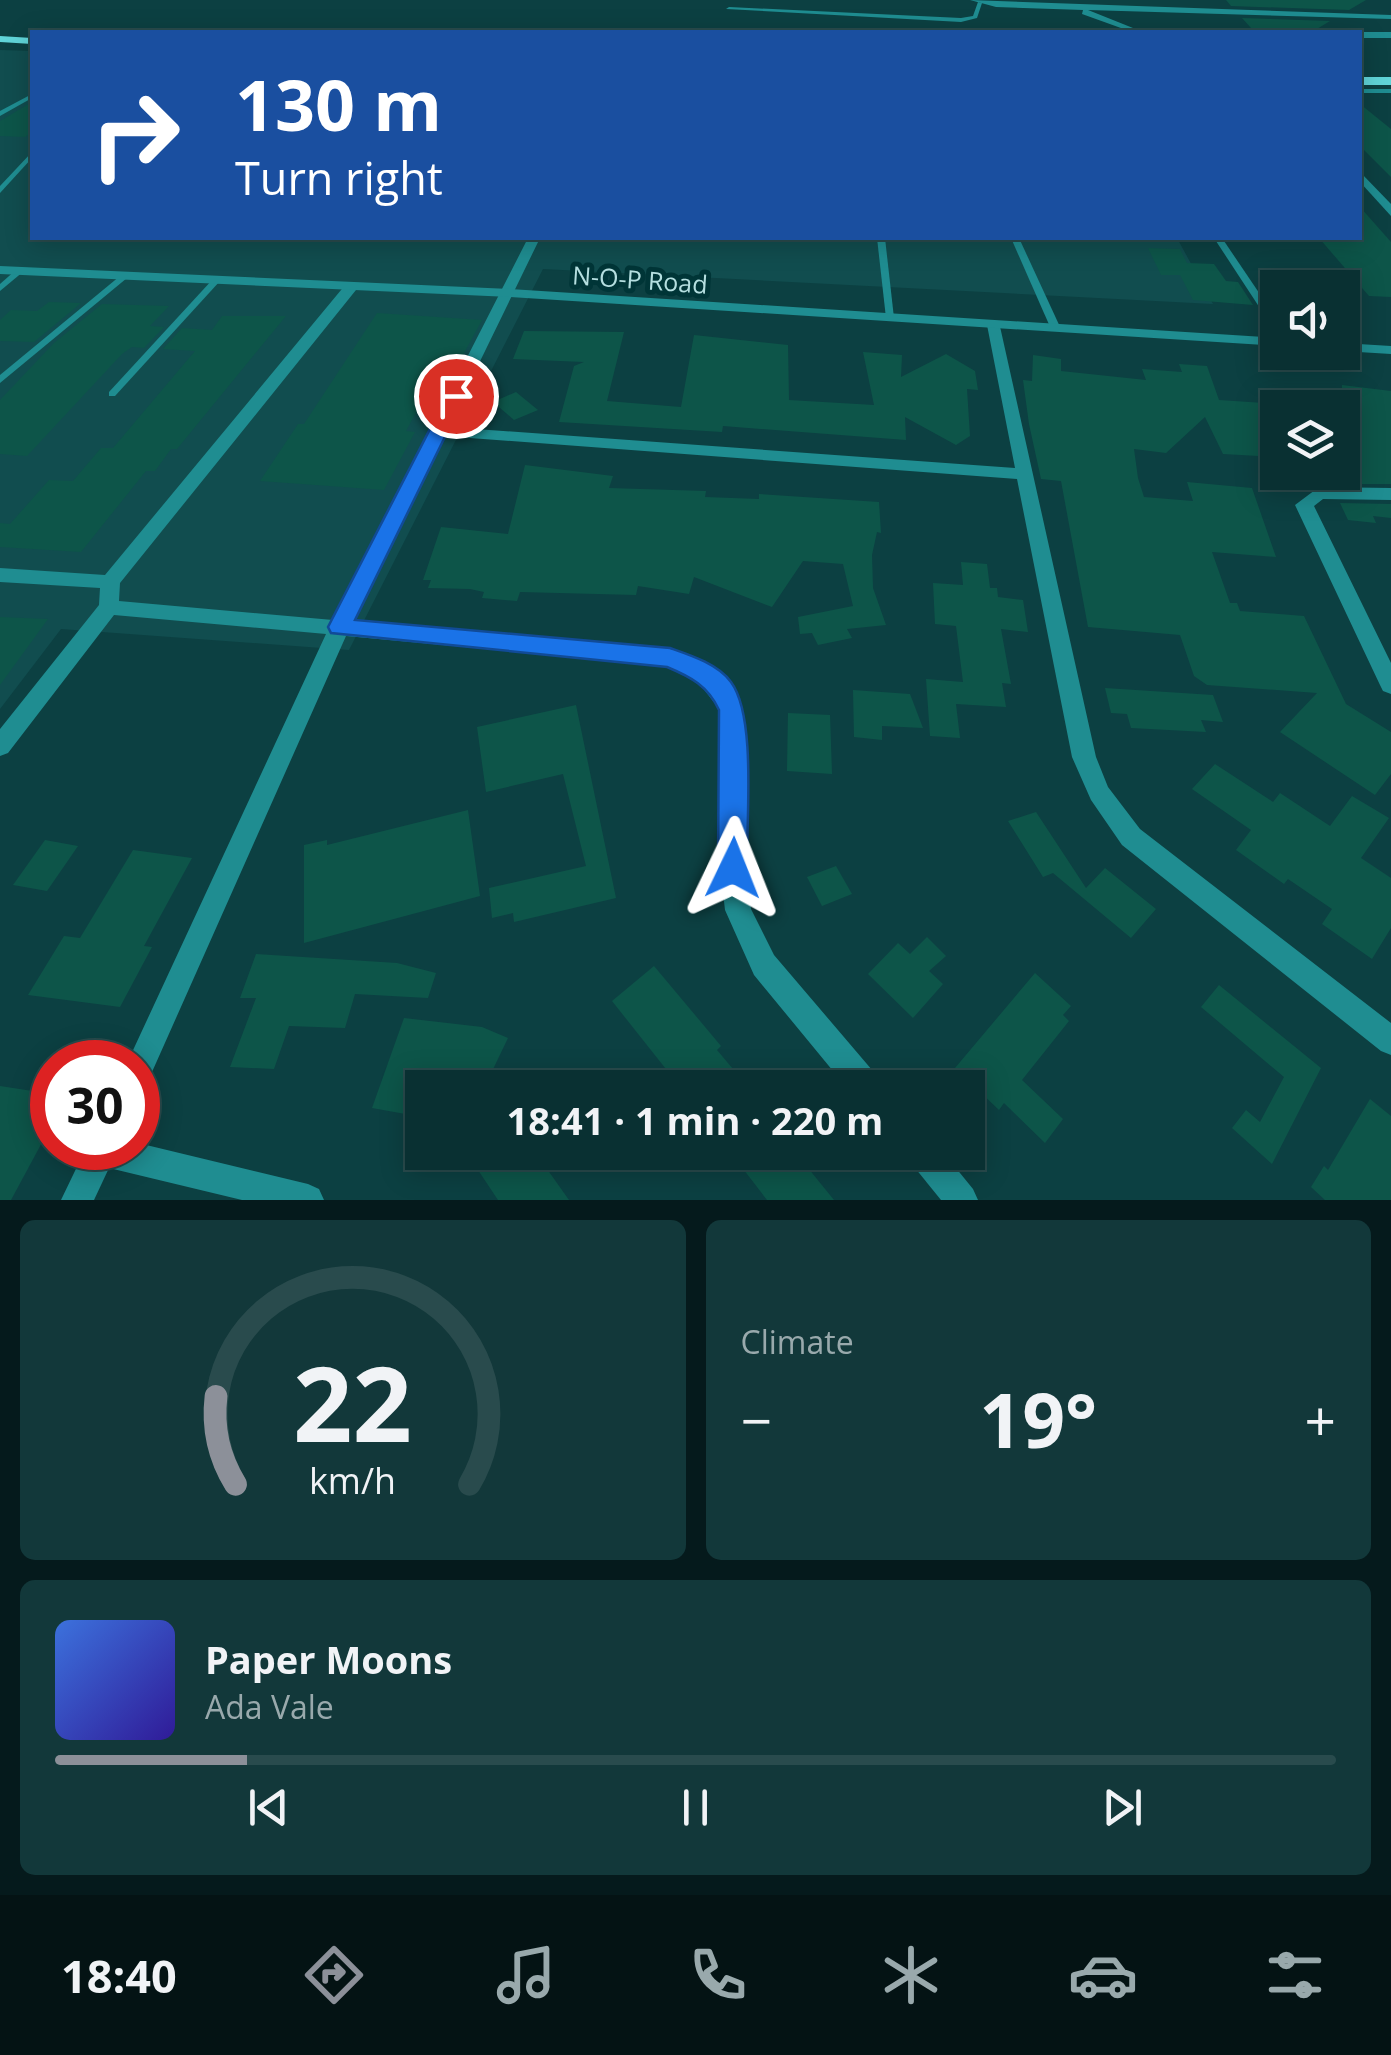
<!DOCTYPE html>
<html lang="en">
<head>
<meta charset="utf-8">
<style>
  body { margin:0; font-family:"Open Sans",sans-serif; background:#12383a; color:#f1f3f6; height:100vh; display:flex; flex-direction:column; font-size:38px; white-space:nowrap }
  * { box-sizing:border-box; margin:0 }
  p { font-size:32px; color:#99a9ac }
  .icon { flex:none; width:55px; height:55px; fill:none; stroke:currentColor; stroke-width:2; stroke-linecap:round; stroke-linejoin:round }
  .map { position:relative; height:1200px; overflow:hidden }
  .details { display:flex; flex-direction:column; gap:20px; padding:20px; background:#051a1c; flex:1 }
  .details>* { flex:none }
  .guide { position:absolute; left:30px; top:30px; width:1332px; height:210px; border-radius:0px; box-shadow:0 5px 25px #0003,0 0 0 2px #294b4d; background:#1a4fa0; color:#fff; overflow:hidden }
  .fabs { position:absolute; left:1260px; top:270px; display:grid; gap:20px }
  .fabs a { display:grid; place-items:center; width:100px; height:100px; border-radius:0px; background:#093032; box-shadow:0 5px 25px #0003,0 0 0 2px #294b4d; font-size:50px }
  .speed { position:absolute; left:30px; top:1040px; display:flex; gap:20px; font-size:50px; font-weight:700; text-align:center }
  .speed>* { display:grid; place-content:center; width:130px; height:130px; border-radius:50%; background:#093032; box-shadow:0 5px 25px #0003,0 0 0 2px #294b4d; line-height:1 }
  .speed .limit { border:15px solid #d22; background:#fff; color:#111 }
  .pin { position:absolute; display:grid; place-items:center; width:85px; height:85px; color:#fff; margin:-42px; border:5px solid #fff; border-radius:50%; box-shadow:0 2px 10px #0007 }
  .me { position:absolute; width:110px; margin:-55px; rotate:2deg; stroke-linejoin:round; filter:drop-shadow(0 0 8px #0008) }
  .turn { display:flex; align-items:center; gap:35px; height:210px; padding:0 40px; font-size:45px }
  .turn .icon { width:130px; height:130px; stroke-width:2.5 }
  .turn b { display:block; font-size:70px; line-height:85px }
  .big { font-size:75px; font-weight:700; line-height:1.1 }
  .details .tile { flex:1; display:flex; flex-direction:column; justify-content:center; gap:15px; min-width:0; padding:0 35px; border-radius:15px; background:#12383a }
  .details .dial { align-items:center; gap:0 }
  .dial svg { height:260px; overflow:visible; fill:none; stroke:#294b4d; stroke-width:7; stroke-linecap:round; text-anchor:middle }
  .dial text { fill:#f1f3f6; stroke:none }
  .song { display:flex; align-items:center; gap:30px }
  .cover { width:120px; height:120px; border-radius:15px; background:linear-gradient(135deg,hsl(220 70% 55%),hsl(250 70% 35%)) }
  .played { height:10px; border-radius:5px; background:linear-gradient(90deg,#8c9099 15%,#294b4d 15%) }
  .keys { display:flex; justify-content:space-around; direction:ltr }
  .heat { display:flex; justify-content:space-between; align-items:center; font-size:55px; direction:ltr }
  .details .tiles { flex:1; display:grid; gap:20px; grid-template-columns:1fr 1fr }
  .tile:last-child { grid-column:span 2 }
  .trip { position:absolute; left:405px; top:1070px; width:580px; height:100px; border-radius:0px; background:#093032; box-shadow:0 5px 25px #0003,0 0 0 2px #294b4d; font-weight:700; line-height:100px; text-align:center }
  .tabs { display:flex; height:160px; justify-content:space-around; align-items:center; background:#041314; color:#99a9ac }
  .tabs .icon { width:70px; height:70px }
  .tabs .active { color:#8c9099 }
  .tabs b { font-size:45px; color:#f1f3f6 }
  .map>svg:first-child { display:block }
</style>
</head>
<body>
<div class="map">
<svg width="1391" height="1200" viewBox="0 0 1391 1200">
  <rect width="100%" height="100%" fill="#0c4042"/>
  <path fill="#114d4f" d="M0,50L32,51V238H1177L1213,304L543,269L349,650L61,629L0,709Z"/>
  <g fill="#0d5549">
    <path d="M1226,0H1366L1349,10L1231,6Z"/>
    <path d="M1242,18L1330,21L1312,32L1251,28Z"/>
    <path d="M32,102V132L25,137L0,136V121Z"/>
    <path d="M1360,104L1391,129V177L1360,146Z"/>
    <path d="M1360,207L1391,242V297L1369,296L1319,238H1360Z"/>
    <path d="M1148,248L1180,249L1187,263L1214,264L1226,281L1238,282L1253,305L1193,300L1180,275H1161Z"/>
    <path d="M49,302L81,303L34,342L0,341V320L11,310L37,311Z"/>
    <path d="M102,304L169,306L150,326L164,327L144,348L132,347L122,354L27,456L0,454V400L54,343Z"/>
    <path d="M377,313L482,320L451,377L440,368L406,431L415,432L384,490L260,481L298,424H304Z"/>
    <path d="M222,316H286L177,449H171L155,471H146L81,552L0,547V523L10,524L49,480L73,481L101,448H113L195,351L163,349L182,328L212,330Z"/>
    <path d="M524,331L624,332L607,401L681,407L694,335L788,345L789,400L874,405L863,352L902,355L901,377L946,354L975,371L978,390L967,389L970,436L956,445L905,417L906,440L723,426L722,432L559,422L574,366L584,362L513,359Z"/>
    <path d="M1033,355L1061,359V371L1146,380L1142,369L1182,372L1179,364L1207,366L1219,400L1278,404V457L1223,454L1205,417L1166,453L1134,449L1138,478L1144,497L1193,501L1187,482L1252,488L1276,557L1212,552L1230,603H1237L1240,611L1304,616L1346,704L1391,732V774L1375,795L1280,732L1317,693L1207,685L1194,676L1180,635L1088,627L1061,481L1041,479L1029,424L1023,380L1032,381Z"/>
    <path d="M1342,385L1391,391V484H1342Z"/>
    <path d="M516,392L538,410L514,420L493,402Z"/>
    <path d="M525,465L613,476L609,488L706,491L705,497L759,499V494L879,502L881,533L877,532L872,555L873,588L886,625L847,629L852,638L818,645L812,633L800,634L798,617L853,606L843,564L803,561L772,607L694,577L689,594L638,586L636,595L520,592L517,601L482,598L484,592L470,589L428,588L431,580H423L441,527L508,534Z"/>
    <path d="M1340,503L1391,504V518L1373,516L1376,523L1348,520Z"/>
    <path d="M961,562L987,564L990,588H997L998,597L1023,600L1028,632L1001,629L1011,684L1002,683L1006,707L956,704L960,738L930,736L926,679L963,682L956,626L935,624L933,583L963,585Z"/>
    <path d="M0,617L48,619L0,685Z"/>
    <path d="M1105,688L1213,695L1223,722L1201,720L1206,732L1131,728L1127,714L1111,713Z"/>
    <path d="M853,690L910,694L923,728L882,726V740L854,737Z"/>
    <path d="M576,705L616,898L514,922L513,913L492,918L489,888L586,866L563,774L486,792L477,727Z"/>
    <path d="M788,713L830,715L832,774L787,771Z"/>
    <path d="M1215,764L1273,802L1280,793L1330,826L1352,796L1389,818L1361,858L1391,878V928L1372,959L1322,924L1332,909L1288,879L1284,884L1236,850L1251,830L1192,789Z"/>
    <path d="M468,810L480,896L304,943V845L327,840V845Z"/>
    <path d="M1036,812L1086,888L1105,868L1156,909L1131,938L1053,873L1043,877L1008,821Z"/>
    <path d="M45,840L78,846L47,891L13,885Z"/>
    <path d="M133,850L192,858L144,946L152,947L120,1007L28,995L64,936L80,938Z"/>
    <path d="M836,866L852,894L822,906L807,877Z"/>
    <path d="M927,937L946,956L929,971L943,984L913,1018L868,974L898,943L910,954Z"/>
    <path d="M256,954L397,963L436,973L428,998L355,994L345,1028L289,1026L274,1069L230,1067L256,998H240Z"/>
    <path d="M654,966L721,1046L717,1050L749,1088H681L612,1001Z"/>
    <path d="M1035,973L1071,1006L1063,1015L1069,1021L1022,1080L1063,1119L1045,1143L1004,1103L999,1110L955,1068Z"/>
    <path d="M1219,985L1321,1068L1272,1164L1232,1128L1246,1110L1260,1122L1284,1077L1201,1007Z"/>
    <path d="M404,1018L482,1027L508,1038L484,1088H422V1117L372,1108Z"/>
    <path d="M0,1086L52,1094V1124L11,1200H0Z"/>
    <path d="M1370,1099L1391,1116V1200H1325L1311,1187L1324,1166L1328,1170Z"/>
    <path d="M466,1152H535L569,1200H498Z"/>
    <path d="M730,1152H795L834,1200H767Z"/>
  </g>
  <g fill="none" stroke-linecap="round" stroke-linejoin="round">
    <g fill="#1f8d91" fill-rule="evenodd">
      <path d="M978,2L982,3L977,18L961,22L726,9L729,7L961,18L973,16Z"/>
      <rect x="1360" y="89" width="31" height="4"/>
      <path d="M32,94V98L0,116V111Z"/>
      <path d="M32,152V158L0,193V186Z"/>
      <path d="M877,238H885L894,318L890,321L886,318Z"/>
      <path d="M1011,238H1019L1061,329L1059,331L1051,329Z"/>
      <path d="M1214,238H1222L1278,321V331L1273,328Z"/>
      <path d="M17,269L24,271L0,291V284Z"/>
      <path d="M120,276L127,278L0,383V375Z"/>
      <path d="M213,279L220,281L115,396H109V392Z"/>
    </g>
    <g fill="#1f8d91" fill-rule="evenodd">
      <path d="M970,0L1391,15V19L1088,10L1143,32H1132L1082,14L1083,10L996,7Z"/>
      <rect x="1360" y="32" width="31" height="6"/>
      <path d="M1360,172L1391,204V216L1360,182Z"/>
      <path d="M528,238H540L448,427L1015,468L987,325L999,322L1096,757L1108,787L1140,829L1391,1023V1055L1381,1051L1122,845L1091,800L1072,757L1017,479L443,436L353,621L670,650L714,671L728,685L742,710L746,868L751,909L774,955L878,1077L882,1088H847L754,975L725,910L720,868V710L699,683L668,666L346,636L148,1081L138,1086V1062L128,1061L326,634L114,615L8,753L0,756V729L99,605L100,588L0,582V568L105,575L346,284H356V290L120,583L119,601L333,620Z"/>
      <path d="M1319,487L1391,488V500L1323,499L1314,506L1391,663V694L1383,691L1380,685L1295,505Z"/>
      <path d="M138,1143L308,1184L319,1189L324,1200H242L109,1168L94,1200H61L86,1148H138Z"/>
      <path d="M907,1152H943L973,1189L978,1200H941L911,1163Z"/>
    </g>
    <g fill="#1f8d91" fill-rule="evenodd">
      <path d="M0,266L510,289L1278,338V346L510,297L0,274Z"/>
      <path d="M1342,343L1391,346V354L1342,351Z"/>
    </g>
    <g fill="#60d4d8" fill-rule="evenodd">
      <path d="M0,36L32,38V44L0,42Z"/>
      <rect x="1360" y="77" width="31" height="8"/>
    </g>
  </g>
  <path fill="#1a73e8" stroke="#114b97" stroke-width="2.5" d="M456,391L465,396L355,620L670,648C690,655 718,664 731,682C757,717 746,823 747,868L743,878L733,882L723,878L718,868L719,710C708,686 691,677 667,667L331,633L328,627L447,396Z"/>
  <g text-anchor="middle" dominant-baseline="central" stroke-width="10" stroke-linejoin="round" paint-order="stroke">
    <g font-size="25" fill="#b5dfe0" stroke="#003537">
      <text transform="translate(640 279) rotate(4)">N-O-P Road</text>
    </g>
  </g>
</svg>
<div class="fabs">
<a><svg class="icon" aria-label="sound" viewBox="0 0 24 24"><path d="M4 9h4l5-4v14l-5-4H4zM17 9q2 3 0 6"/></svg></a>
<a><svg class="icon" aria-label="layers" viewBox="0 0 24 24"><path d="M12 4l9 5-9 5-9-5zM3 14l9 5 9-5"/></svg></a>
</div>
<div class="speed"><div class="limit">30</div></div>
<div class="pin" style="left:456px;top:396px;background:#d93025"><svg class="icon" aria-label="arrive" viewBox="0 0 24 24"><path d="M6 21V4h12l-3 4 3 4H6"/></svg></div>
<svg class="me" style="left:733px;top:868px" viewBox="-20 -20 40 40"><path d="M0-17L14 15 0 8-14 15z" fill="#1a73e8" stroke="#fff" stroke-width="4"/></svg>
<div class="trip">18:41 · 1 min · 220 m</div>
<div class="guide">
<div class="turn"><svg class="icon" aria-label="right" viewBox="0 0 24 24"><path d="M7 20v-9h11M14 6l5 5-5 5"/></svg><div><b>130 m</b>Turn right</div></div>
</div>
</div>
<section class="details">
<div class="tiles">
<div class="tile dial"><svg viewBox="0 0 100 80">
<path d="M14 69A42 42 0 1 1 86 69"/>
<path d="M14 69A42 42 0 0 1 8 42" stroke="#8c9099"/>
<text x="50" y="56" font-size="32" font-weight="700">22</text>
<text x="50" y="72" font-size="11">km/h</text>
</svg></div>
<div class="tile"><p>Climate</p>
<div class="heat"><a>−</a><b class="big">19°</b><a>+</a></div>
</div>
<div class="tile">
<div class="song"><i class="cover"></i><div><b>Paper Moons</b><p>Ada Vale</p></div></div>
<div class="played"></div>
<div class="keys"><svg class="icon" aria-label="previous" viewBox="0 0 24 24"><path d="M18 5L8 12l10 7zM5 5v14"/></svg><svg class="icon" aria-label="pause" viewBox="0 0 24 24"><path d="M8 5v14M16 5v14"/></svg><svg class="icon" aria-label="next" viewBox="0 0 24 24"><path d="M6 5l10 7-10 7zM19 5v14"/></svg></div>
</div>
</div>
</section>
<nav class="tabs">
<b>18:40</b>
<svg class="icon active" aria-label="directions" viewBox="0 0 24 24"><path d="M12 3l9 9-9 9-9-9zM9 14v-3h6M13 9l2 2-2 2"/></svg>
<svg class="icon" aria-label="music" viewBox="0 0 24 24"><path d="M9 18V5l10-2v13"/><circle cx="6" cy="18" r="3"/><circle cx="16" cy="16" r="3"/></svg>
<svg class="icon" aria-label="phone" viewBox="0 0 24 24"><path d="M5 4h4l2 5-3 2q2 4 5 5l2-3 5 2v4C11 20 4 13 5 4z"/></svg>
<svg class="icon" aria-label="climate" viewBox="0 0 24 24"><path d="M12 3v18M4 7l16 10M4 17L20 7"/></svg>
<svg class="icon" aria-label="car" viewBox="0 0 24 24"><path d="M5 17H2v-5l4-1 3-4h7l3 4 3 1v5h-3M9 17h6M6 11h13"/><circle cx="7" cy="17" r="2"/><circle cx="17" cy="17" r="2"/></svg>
<svg class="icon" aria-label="filters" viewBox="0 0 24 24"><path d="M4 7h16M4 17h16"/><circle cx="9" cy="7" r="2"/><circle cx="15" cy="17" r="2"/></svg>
</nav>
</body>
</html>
